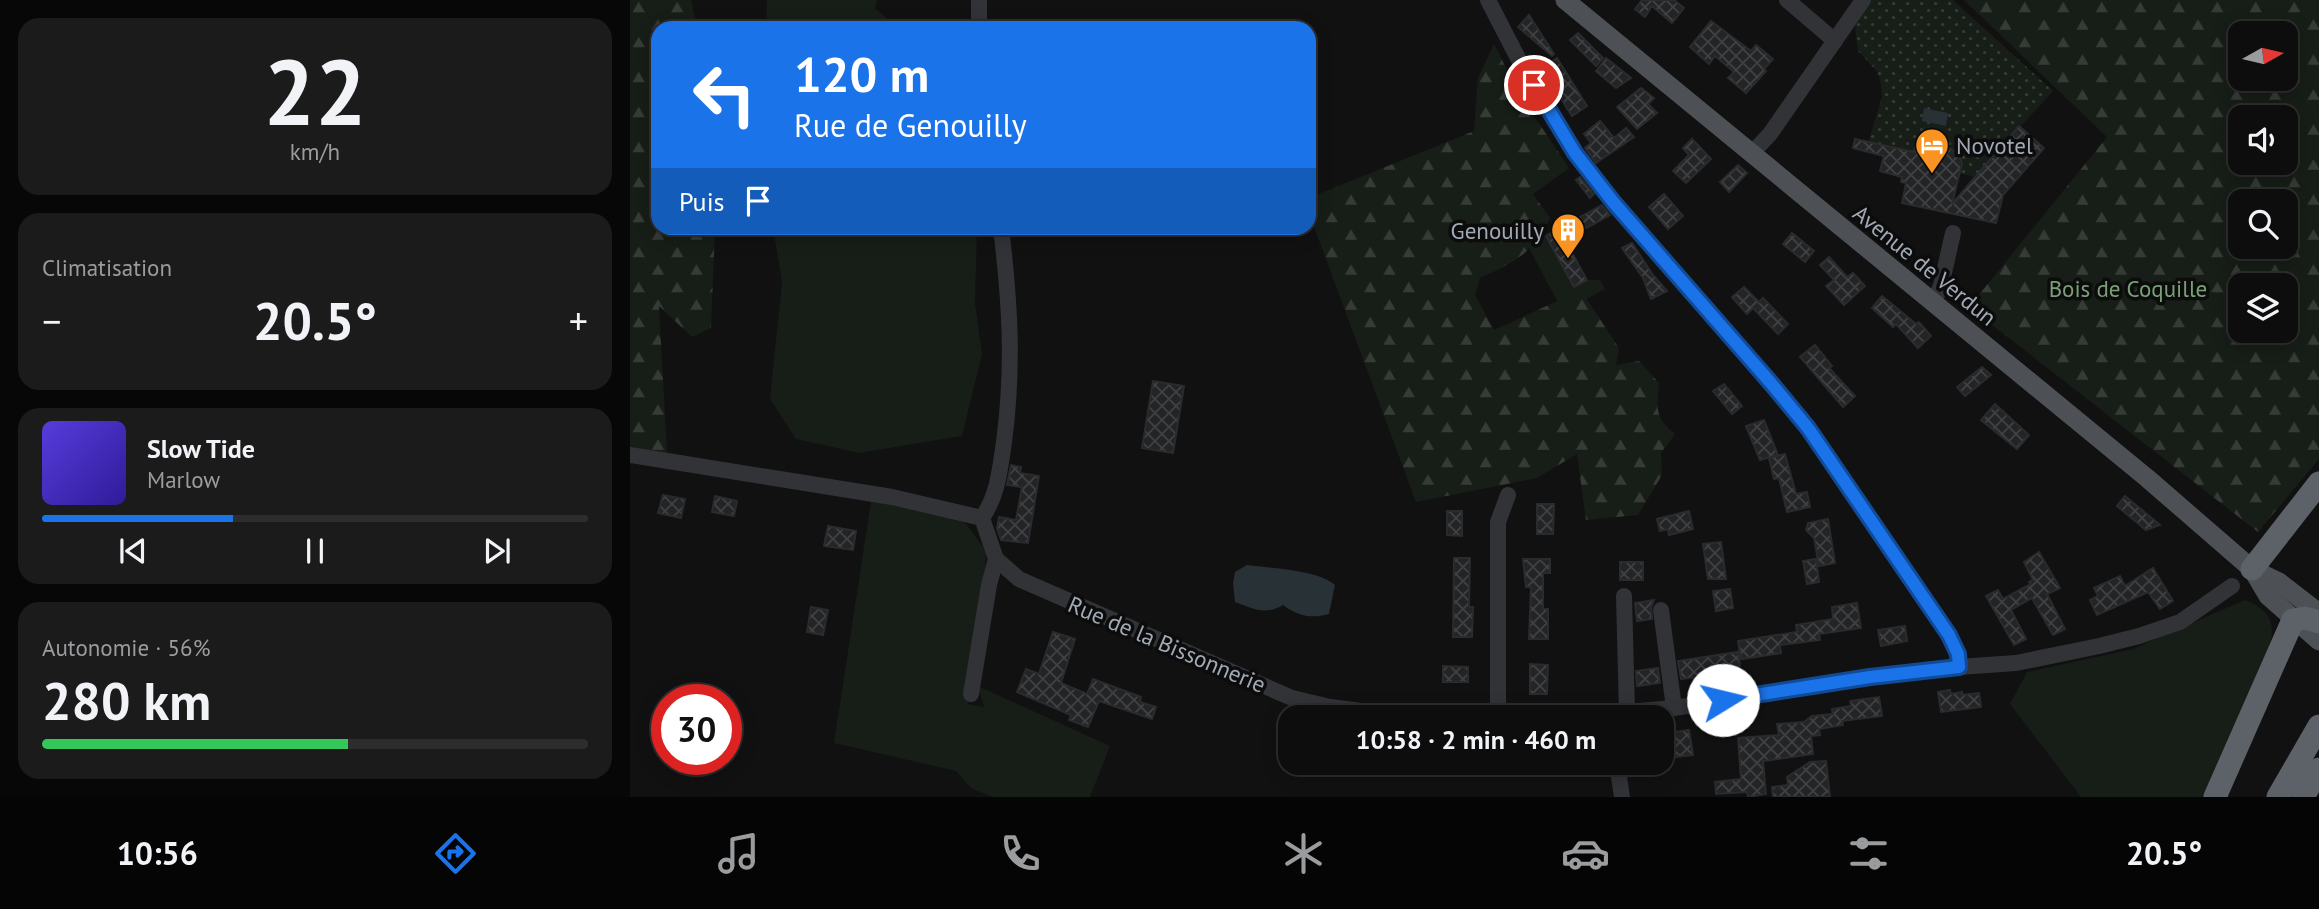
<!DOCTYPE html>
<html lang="fr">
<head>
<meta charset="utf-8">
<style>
  body { margin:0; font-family:"PT Sans",sans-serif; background:#1b1b1c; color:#f1f3f6; height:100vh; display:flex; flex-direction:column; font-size:26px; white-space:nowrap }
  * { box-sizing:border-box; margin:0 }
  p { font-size:23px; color:#9a9c9e }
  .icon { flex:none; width:38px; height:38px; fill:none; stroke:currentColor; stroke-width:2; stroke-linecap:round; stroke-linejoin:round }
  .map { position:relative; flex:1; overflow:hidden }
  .details { display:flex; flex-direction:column; gap:18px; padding:18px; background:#070708; width:630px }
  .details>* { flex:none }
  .hud { position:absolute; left:21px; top:21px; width:665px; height:214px; border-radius:21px; box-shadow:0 4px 18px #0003,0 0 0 2px #2d2d2e; background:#1a73e8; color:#fff; overflow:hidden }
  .needle { width:46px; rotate:82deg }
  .controls { position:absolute; left:1598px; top:21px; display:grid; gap:14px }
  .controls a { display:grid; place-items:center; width:70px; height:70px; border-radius:14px; background:#0d0d0e; box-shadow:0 4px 18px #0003,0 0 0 2px #2d2d2e; font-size:35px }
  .speed { position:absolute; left:21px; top:684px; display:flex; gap:14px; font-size:35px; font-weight:700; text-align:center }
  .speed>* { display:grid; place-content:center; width:91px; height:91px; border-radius:50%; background:#0d0d0e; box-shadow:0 4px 18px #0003,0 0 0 2px #2d2d2e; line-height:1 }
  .speed .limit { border:10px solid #d22; background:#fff; color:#111 }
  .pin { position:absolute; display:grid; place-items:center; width:60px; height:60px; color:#fff; margin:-30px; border:4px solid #fff; border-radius:50%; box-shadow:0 2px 7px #0007 }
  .me { position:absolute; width:77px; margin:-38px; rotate:81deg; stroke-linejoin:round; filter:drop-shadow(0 0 5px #0008) }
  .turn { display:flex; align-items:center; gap:24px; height:147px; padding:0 28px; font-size:32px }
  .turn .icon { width:91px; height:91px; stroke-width:2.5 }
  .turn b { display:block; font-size:49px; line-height:60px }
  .then { display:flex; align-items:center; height:66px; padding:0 28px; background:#0003; gap:14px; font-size:26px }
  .big { font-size:52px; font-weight:700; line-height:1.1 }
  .details .widget { flex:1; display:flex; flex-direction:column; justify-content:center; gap:10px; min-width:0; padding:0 24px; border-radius:21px; background:#1b1b1c }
  .details .dial { align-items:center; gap:0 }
  .dial b { font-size:91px; line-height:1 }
  .song { display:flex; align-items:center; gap:21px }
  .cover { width:84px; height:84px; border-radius:10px; background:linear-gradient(135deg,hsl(250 70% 55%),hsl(250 70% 35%)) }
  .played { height:7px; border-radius:4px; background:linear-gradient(90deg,#1a73e8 35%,#2d2d2e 35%) }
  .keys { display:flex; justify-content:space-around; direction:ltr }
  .heat { display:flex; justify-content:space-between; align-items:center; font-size:38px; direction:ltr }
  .charge { height:10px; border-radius:5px; background:linear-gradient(90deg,#34c759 56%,#2d2d2e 0) }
  .trip { position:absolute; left:648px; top:705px; width:396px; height:70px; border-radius:21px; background:#0d0d0e; box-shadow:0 4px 18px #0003,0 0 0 2px #2d2d2e; font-weight:700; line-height:70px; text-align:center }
  .dock { display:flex; height:112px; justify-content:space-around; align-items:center; background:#050506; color:#9a9c9e }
  .dock .icon { width:49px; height:49px }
  .dock .on { color:#1a73e8 }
  .dock b { font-size:32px; color:#f1f3f6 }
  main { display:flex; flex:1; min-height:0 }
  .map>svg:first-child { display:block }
</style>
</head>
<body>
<main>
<section class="details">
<div class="widget dial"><b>22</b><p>km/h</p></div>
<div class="widget"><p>Climatisation</p>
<div class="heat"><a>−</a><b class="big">20.5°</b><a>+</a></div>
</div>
<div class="widget">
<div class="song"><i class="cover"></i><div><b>Slow Tide</b><p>Marlow</p></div></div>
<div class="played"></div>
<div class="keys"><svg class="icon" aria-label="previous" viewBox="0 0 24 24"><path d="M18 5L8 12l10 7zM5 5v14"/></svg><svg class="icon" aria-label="pause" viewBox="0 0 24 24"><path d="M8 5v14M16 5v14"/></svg><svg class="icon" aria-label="next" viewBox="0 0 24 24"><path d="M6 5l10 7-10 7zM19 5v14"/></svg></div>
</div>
<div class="widget"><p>Autonomie · 56%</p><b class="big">280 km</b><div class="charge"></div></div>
</section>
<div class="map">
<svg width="1689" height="797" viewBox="0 0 1689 797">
  <defs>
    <pattern id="forest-firs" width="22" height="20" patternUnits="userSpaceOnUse" patternTransform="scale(1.75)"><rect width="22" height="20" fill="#171d17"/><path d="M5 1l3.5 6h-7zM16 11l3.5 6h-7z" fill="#363b36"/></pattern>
    <pattern id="park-dots" width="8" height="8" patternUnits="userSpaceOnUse" patternTransform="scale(1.75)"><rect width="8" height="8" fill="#171d17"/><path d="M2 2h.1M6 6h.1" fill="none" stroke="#363b36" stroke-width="1.8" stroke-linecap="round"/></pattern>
    <pattern id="building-cross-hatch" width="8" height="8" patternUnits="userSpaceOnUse" patternTransform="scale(1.75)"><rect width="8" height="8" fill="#232426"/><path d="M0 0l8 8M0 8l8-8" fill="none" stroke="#404143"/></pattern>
  </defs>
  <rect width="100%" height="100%" fill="#111112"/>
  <g fill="#171d17">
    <path d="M137,0H247L245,8L268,28H136Z"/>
    <path d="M905,215L944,287L957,280H970L975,289L933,312L886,224Z"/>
    <path d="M143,228H347L345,303L352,354L332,436L229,453L166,439L140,399L152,282Z"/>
    <path d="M241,501L325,517L336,524L356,551L355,584L338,704L354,707L348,686L480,746L460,797H362L341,788L326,771L204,743Z"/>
    <path d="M1615,600C1636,609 1645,618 1641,641L1576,797H1451L1380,704L1397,672L1503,649Z"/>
  </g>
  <g fill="url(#forest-firs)" fill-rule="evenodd">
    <path d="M0,0H61L67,28H28V228H85L81,328L62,337L29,306L37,453L0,447Z"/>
    <path d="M1334,0H1689V459L1628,532L1339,307L1477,137ZM1610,33H1656V79H1610ZM1610,117H1656V163H1610ZM1610,201H1656V247H1610ZM1610,285H1656V331H1610Z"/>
    <path d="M864,44L888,92L939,168L903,194L920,218C904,253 883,263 850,278L845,295L864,330L945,293L954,295L989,348L986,365L1009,361L1029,383C1027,409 1024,416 1045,434L1031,453L1032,475L1008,515L956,520L947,454L907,478L786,502L679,213V198L844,131L848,78Z"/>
  </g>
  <path fill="url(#park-dots)" d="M1238,0H1323L1423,91L1390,127L1388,126L1345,177L1331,174L1321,149L1312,147L1284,152L1242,143L1239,140L1252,97L1251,84L1247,71L1228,51L1224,19Z"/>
  <g fill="#273136">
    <path d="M1294,108L1318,113L1316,126L1292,121Z"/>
    <path d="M617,565C639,568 689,570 705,585L699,614C681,619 668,616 653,605C635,616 622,608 605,602L603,583L605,572Z"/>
  </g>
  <g fill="url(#building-cross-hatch)" stroke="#2a2b2e" stroke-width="2">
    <path d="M1012,0H1044L1054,8L1042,23L1022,6L1015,17L1005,9Z"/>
    <path d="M899,15L924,54L922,56L888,27Z"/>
    <path d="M1081,21L1121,51L1126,45L1143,59L1134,69L1136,71L1116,93L1098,78L1104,72L1085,56L1079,64L1060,47Z"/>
    <path d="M948,33L973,58L966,66L940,40Z"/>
    <path d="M927,58L957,106L942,116L912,69Z"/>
    <path d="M976,58L1001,78L986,88L966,71Z"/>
    <path d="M1011,88L1024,98L1018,104L1027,113L1007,129L987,107Z"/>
    <path d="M970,121L984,138L996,128L1004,137L966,163L955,148L961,143L954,134Z"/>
    <path d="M1389,126L1414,148L1373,195L1366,223L1272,203L1276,183L1271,182L1272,177L1250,171L1254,156L1223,148L1225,139L1284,152L1285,147L1293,145L1321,149L1328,153L1332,163L1322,204Z"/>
    <path d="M1062,139L1081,159L1056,183L1043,171L1059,155L1053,148Z"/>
    <path d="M1108,165L1117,173L1099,192L1090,182Z"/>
    <path d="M950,177L964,194L960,198L946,180Z"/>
    <path d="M1034,194L1053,216L1038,229L1019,207Z"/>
    <path d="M972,205L980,215L935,240L957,280L944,287L916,236Z"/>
    <path d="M1162,233L1184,251L1175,262L1153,244Z"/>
    <path d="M1002,243L1023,275L1037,291L1021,299L1013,278L992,248Z"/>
    <path d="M1199,257L1217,277L1223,273L1235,286L1214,305L1196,286L1204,280L1190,265Z"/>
    <path d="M1114,287L1129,302L1133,298L1158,324L1148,334L1123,308L1117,314L1102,297Z"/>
    <path d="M1252,296L1286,324L1289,322L1301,336L1288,348L1266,324L1263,327L1242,308Z"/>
    <path d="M1185,345L1202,366L1199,368L1225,396L1213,407L1170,357Z"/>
    <path d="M1352,367L1361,375L1335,396L1327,387Z"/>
    <path d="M523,381L554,386L543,453L512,448Z"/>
    <path d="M1094,384L1112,406L1102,414L1083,391Z"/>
    <path d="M1365,404L1399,435L1387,449L1351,420Z"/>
    <path d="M1134,420L1148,455L1130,460L1116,426Z"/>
    <path d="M1155,454L1166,494L1177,492L1180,507L1157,512L1149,478L1144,479L1139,458Z"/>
    <path d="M381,465L391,467L390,473L409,476L398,543L371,540L367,528L369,517L386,520L392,487L377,485Z"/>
    <path d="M33,495L55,499L51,518L28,513Z"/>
    <path d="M85,496L107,501L104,516L82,512Z"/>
    <path d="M1495,496L1530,525L1516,530L1487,506Z"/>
    <path d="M907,504H924L923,534H907Z"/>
    <path d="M817,511H832V536L817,535Z"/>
    <path d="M1059,511L1063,529L1039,535L1038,529L1030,531L1027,519Z"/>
    <path d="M1198,519L1205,563L1189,566L1184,538L1176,530L1178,523Z"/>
    <path d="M198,526L226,531L223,550L194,546Z"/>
    <path d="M1091,542L1096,579H1078L1073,544Z"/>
    <path d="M1409,552L1430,588L1417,594L1435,629L1423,635L1402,598L1381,610L1396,639L1384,645L1356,596L1368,590L1373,599L1401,584L1399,582L1403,580L1394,562Z"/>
    <path d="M824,558H840L839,607H843L842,637H823Z"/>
    <path d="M893,559H920V573H913V609H918V639H899L901,587H896Z"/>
    <path d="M1186,559L1189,582L1177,584L1173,561Z"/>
    <rect x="990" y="562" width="23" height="18"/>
    <path d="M1523,568L1543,601L1530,609L1518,592L1467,615L1460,600L1468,596L1464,588L1490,576L1495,586Z"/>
    <path d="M1100,589L1103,608L1086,611L1083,591Z"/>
    <path d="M1024,600L1021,607L1022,619L1007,621L1005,603Z"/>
    <path d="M1227,603L1231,628L1189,634L1190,640L1150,645L1151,653L1111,659L1108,641L1167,632L1166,625L1203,619L1202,607Z"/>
    <path d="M181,607L198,610L193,635L177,632Z"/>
    <path d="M1275,626L1277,641L1251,646L1248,630Z"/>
    <path d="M423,632L445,639L431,683L457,694L463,679L511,697L510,702L526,707L522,719L469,701L458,727L439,720L441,715L387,692L396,669L409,674Z"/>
    <path d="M1108,652L1110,666L1069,673L1070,677L1051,679L1048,661Z"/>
    <path d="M900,664L918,665L917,694H900Z"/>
    <path d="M813,666L838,667V682H813Z"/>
    <path d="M1028,668L1030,683L1007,686L1006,671Z"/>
    <path d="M1320,690L1321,694L1332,692V695L1349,693L1351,707L1311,712L1308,692Z"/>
    <path d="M1249,697L1252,716L1212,721L1213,725L1189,729L1190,735L1181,736L1183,754L1133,761L1136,794L1118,797L1117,792L1086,794L1085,782L1111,779L1108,738L1149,735L1147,724L1174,722L1182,716L1203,714L1202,709L1221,706L1220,701Z"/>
    <path d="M1059,730L1063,755L1031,759V734Z"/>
    <path d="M1196,761L1200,797H1143L1142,787L1158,785L1157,777L1180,762Z"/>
  </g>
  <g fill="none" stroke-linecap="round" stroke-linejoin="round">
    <g stroke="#313337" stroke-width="16">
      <path d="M858,0L890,62L945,153L984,203L1140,382L1178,428L1319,635L1328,654L1329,667"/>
      <path d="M1157,0L1205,41"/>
      <path d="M349,28V0"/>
      <path d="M1122,153L1140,134L1233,0"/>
      <path d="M1303,303L1311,286L1323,233"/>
      <path d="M0,455L262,497L352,518L366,559L389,579L662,698L700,707L762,715L868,716L997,712L1044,708L1240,677L1329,667L1386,663L1469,646L1509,636L1550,622L1602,586"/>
      <path d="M352,518C368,495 370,469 374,442C384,367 380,302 371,228"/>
      <path d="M994,596L997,712"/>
      <path d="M1031,610L1044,708"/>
      <path d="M341,694L359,585L366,559"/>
      <path d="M868,716V522L878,495"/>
      <path d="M987,763L992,797"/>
    </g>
    <g stroke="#4d5156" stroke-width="19">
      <path d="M935,0L1517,478L1622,569L1649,582L1689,613"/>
      <path d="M1622,569L1638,596L1689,641"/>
    </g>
    <g stroke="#5d6268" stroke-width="23">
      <path d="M1622,569L1689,483"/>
      <path d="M1585,797L1663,620L1675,618L1689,622"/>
      <path d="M1648,797L1689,726"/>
      <path d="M1673,797L1689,769"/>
    </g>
  </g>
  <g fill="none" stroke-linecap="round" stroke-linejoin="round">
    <g stroke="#114b97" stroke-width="18">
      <path id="route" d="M904,85L945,153L984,203L1140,382L1178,428L1319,635L1328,654L1329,667L1240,677L1093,700"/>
    </g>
    <use href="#route" stroke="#1a73e8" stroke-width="12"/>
  </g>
  <defs>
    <g id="hotel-pin" transform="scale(1.75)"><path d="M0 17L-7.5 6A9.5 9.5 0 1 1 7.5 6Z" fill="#f99322" stroke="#0c0c0d"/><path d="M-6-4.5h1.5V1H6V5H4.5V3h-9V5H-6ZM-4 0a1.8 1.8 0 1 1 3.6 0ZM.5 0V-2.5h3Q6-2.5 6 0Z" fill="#fff"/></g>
    <g id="building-pin" transform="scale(1.75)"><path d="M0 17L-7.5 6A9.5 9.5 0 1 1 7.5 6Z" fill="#f99322" stroke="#0c0c0d"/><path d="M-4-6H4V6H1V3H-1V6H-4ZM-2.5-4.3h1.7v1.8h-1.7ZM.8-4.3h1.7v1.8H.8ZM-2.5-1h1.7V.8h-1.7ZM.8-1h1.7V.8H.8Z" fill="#fff"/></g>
  </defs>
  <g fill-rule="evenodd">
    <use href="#hotel-pin" x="1302" y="145"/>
    <use href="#building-pin" x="938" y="230"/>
  </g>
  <g text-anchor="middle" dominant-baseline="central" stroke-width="7" stroke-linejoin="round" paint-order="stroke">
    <g font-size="23" fill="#a1a9b4" stroke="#0c0c0d" text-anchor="start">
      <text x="1326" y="145">Novotel</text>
      <text x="914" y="230" text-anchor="end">Genouilly</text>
    </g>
    <g font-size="23" fill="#a1a9b4" stroke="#0c0c0d">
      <text transform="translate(1295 265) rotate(39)">Avenue de Verdun</text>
      <text transform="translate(537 644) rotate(23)">Rue de la Bissonnerie</text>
    </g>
    <g font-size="23" fill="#7aa077" stroke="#0c0c0d">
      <text x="1498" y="288">Bois de Coquille</text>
    </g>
  </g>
</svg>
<div class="controls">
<a><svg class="needle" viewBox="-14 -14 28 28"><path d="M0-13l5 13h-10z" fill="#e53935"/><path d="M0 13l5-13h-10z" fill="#9a9c9e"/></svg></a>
<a><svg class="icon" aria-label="sound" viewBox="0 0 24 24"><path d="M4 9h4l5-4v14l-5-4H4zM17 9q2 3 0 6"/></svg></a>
<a><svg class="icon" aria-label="search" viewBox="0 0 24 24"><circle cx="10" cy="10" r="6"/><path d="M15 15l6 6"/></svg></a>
<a><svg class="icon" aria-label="layers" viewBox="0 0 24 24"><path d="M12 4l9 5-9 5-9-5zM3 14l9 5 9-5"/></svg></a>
</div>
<div class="speed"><div class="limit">30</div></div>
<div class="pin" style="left:904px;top:85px;background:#d93025"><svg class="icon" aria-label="arrive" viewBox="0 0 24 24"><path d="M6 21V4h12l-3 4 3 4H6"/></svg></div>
<svg class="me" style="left:1093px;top:700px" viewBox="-20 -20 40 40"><circle r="19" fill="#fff"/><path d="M0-13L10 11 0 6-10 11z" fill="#1a73e8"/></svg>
<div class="trip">10:58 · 2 min · 460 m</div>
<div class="hud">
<div class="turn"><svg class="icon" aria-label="left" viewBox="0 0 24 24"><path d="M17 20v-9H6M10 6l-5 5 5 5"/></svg><div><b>120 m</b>Rue de Genouilly</div></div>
<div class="then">Puis<svg class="icon" aria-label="arrive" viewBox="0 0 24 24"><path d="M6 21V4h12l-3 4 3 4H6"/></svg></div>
</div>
</div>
</main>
<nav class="dock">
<b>10:56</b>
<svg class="icon on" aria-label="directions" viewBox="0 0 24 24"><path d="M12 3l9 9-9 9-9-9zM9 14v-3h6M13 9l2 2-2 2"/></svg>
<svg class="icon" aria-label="music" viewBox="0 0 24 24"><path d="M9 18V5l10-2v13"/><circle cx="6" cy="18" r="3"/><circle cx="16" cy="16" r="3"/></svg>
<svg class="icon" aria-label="phone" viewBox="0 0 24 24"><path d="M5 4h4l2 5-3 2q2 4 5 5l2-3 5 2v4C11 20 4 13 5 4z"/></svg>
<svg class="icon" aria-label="climate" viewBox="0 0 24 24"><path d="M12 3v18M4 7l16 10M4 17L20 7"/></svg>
<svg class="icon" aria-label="car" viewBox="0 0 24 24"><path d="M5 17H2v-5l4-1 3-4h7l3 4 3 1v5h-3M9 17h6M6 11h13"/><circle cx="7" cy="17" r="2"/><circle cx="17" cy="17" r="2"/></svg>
<svg class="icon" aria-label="filters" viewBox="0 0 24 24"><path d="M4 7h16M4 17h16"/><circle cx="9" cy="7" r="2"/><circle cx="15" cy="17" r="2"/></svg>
<b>20.5°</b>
</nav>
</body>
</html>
